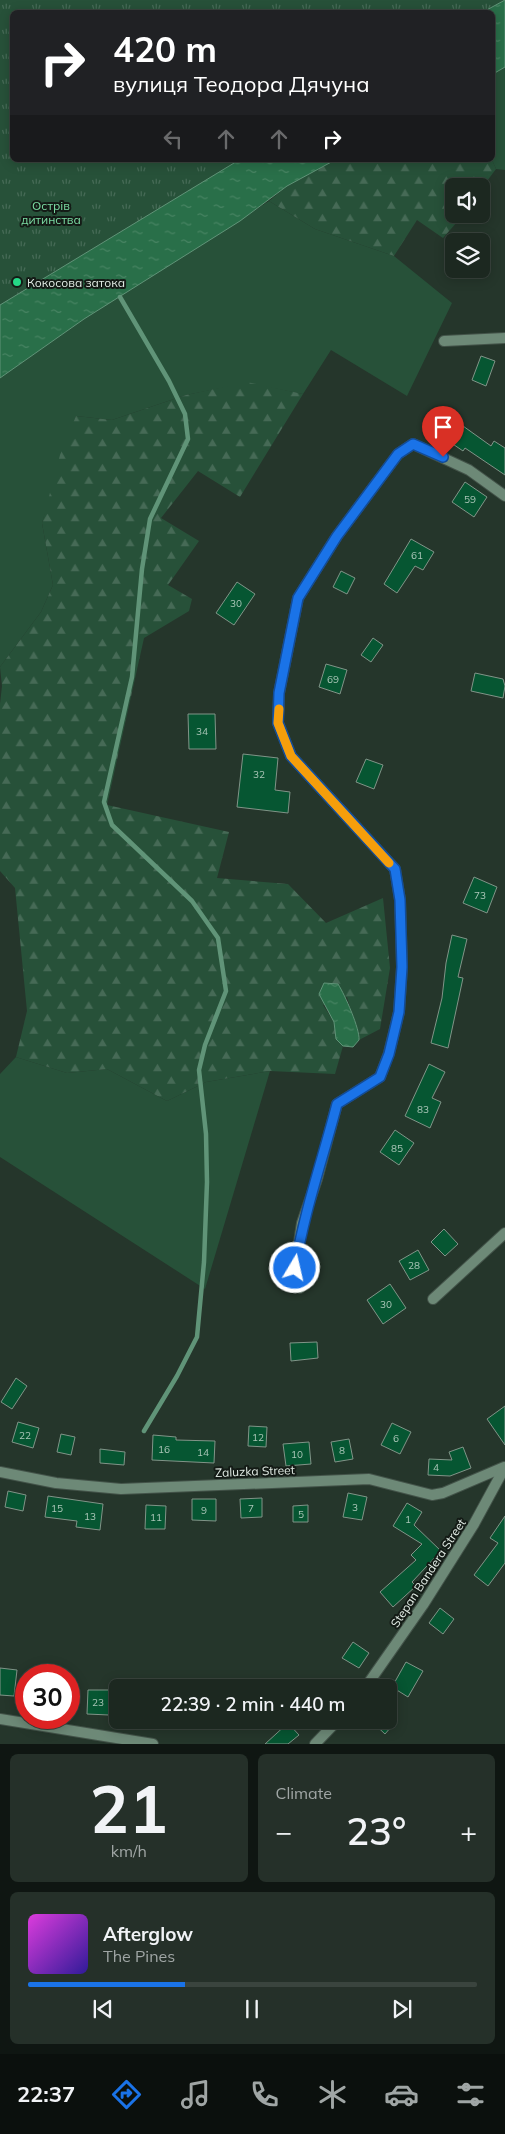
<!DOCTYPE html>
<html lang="en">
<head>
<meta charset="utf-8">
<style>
  body { margin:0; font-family:Mulish,sans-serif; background:#253029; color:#f1f3f6; height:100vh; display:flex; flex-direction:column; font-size:19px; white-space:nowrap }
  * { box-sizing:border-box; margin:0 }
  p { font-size:16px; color:#a0a6a5 }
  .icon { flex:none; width:28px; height:28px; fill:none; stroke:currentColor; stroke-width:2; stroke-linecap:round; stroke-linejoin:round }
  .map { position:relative; height:1744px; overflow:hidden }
  .sheet { display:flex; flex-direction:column; gap:10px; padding:10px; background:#0f1612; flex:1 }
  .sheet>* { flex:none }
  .hud { position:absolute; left:10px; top:10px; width:485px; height:152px; border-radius:8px; box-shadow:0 2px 12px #0003,0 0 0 1px #3a443e; background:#202124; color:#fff; overflow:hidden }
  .controls { position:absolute; left:445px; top:178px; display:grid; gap:10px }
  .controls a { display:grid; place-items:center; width:45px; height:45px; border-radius:8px; background:#1c2820; box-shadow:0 2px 12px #0003,0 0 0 1px #3a443e; font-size:25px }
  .speed { position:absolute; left:15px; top:1664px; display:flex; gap:10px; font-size:25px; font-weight:700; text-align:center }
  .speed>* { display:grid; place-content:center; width:65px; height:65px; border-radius:50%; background:#1c2820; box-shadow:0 2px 12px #0003,0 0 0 1px #3a443e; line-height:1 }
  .speed .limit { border:8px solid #d22; background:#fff; color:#111 }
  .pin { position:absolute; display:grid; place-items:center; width:42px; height:42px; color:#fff; margin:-51px -21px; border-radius:50% 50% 50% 0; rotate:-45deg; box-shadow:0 0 5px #0007 }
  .pin .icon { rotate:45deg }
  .me { position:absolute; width:55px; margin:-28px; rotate:9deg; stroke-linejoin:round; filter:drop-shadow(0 0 4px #0008) }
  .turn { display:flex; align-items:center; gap:18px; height:105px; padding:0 20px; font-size:22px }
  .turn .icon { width:65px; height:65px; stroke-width:2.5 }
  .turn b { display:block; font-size:35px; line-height:42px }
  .lanes { display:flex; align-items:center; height:48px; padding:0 20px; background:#0003; justify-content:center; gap:25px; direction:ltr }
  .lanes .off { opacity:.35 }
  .big { font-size:38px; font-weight:600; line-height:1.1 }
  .sheet .tile { flex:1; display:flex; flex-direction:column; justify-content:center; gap:8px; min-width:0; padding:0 18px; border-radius:8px; background:#253029 }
  .sheet .dial { align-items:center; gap:0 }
  .dial b { font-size:65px; line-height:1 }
  .song { display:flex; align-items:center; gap:15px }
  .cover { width:60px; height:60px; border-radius:8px; background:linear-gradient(135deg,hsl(300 70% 55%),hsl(250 70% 35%)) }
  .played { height:5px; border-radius:2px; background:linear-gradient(90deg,#1a73e8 35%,#3a443e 35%) }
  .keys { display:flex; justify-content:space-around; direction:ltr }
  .heat { display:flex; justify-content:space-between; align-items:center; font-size:28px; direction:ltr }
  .sheet .tiles { flex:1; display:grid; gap:10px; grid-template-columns:1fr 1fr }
  .tile:last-child { grid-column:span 2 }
  .trip { position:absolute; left:109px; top:1679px; width:288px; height:50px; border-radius:8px; background:#1c2820; box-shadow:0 2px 12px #0003,0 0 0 1px #3a443e; font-weight:600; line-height:50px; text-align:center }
  .menu { display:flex; height:80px; justify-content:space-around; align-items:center; background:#0b100d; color:#a0a6a5 }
  .menu .icon { width:35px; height:35px }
  .menu .selected { color:#1a73e8 }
  .menu b { font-size:22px; color:#f1f3f6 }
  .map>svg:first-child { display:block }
</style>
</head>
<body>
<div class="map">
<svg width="505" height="1744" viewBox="0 0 505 1744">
  <defs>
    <pattern id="forest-firs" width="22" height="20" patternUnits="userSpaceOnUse" patternTransform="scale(1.25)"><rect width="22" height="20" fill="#275139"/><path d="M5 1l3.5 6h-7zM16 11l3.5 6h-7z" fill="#466a56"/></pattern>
    <pattern id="park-tufts" width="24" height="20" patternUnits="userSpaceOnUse" patternTransform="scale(1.25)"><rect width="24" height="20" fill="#275139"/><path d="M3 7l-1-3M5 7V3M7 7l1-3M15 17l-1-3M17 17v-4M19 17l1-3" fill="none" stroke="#466a56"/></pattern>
    <pattern id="water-ripples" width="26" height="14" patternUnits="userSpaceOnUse" patternTransform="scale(1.25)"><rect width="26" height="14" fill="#296f49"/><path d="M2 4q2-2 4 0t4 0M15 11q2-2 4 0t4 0" fill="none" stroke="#488463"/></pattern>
  </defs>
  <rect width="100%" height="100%" fill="#25362b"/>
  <g fill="#275139">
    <path d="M505,67V170L496,169L492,160L493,74Z"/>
    <path d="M269,201L315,229L394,256L452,303L407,396L331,350L303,394L247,383L186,395L112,420L76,416L42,523L53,585L41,612L0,667V378L84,319Z"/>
    <path d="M16,1057L67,1073L107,1069L167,1101L206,1082L270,1071L205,1289L0,1157V1074Z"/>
  </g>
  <g fill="url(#forest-firs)">
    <path d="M335,160H492L496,169L481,189V186H454V214H464L443,238L417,220L394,256L315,229L269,201L287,186Z"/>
    <path d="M247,382L303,394L240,497L198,471L161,518L199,541L168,585L192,599L189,611L144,638L107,805L229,832L217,878L288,884L326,923L383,898L390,968L380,1029L359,1040C360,1029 350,1010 347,997L323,1005L334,1022L336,1039L343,1046L335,1074L270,1071L206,1082L167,1101L107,1069L67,1073L16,1057L27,1011L15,888L0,871V704L2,686L0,667L41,612L53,585L42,523L60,455L76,416L112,420L186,395Z"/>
  </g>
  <path fill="url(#park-tufts)" d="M0,0H505L483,12H12V160H239L0,305Z"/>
  <g fill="url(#water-ripples)" stroke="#609478">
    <path d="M505,0V67L493,74L492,12H483Z"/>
    <path d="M239,160H335L287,186L240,221L84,319L0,378V305Z"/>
    <path d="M324,983L338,984C345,995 360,1029 359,1040L353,1047L343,1046L336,1039L334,1022L319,994Z"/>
  </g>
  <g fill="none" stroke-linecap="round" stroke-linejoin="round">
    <path stroke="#609478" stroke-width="4.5" d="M120,297L169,381L185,414L188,439L150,519L142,569L132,677L104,802L112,825L192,901L218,938L226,991L205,1045L199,1070L206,1134L207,1182L204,1262L197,1337L177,1376L144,1431"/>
  </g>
  <g fill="#065632" stroke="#819488">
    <path d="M481,356L495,361L486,386L472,380Z"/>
    <path d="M456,421L491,446L494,441L505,448V475L465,448L463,451L444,438Z"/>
    <path d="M465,482L487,497L474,517L452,502Z"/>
    <path d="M411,539L434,552L423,570L415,566L397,593L384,584Z"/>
    <path d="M341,571L355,578L347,594L333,587Z"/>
    <path d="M237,582L255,594L234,625L216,613Z"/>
    <path d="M373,638L383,645L371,662L361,655Z"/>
    <path d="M326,664L347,670L340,694L319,687Z"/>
    <path d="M475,673L503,679L505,686L503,698L471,691Z"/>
    <path d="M188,714H215L216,749H189Z"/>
    <path d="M243,754L278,758L275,790L290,792L288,813L237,807Z"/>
    <path d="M366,759L383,765L374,789L356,782Z"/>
    <path d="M474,877L497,887L487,913L463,903Z"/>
    <path d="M452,935L467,939L458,977L463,978L448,1048L431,1043L442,998L446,963Z"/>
    <path d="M429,1064L445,1072L432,1098L441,1102L430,1128L405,1116Z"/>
    <path d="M395,1130L414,1143L399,1165L380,1152Z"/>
    <path d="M444,1229L458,1244L445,1256L431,1242Z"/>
    <path d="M418,1250L429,1270L410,1280L399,1261Z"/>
    <path d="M390,1284L406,1308L383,1324L367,1300Z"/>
    <path d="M317,1342L318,1358L291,1361L290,1343Z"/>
    <path d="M16,1378L27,1386L12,1409L1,1402Z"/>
    <path d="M505,1406V1445L487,1419Z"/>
    <path d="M18,1422L39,1428L33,1448L12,1442Z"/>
    <path d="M392,1423L411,1432L400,1454L381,1445Z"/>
    <path d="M249,1426L267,1427L266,1447L248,1446Z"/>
    <path d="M61,1434L75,1437L71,1455L57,1452Z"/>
    <path d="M153,1435L176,1437V1440L215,1441L214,1463L152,1460Z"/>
    <path d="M349,1439L353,1459L335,1462L331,1442Z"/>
    <path d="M309,1442L311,1464L286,1466L283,1444Z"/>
    <path d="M463,1447L471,1468L450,1476L428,1475L429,1459L452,1460L449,1452Z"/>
    <path d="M100,1449L125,1452L124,1465L100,1463Z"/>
    <path d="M8,1491L26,1495L23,1511L5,1507Z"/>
    <path d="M348,1493L367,1497L362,1520L343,1517Z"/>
    <path d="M48,1496L103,1504L100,1530L76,1527L77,1521L45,1517Z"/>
    <path d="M262,1498V1517L241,1518L240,1499Z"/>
    <path d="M192,1499H216V1521L192,1520Z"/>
    <path d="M407,1503L422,1512L414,1525L441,1551L412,1582L416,1586L393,1607L380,1592L416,1560L411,1555L422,1544L393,1526Z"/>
    <path d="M146,1505L166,1506L165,1529H145Z"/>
    <path d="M308,1505V1522H293V1506Z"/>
    <path d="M505,1516V1563L488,1586L474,1575L498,1543L490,1538Z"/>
    <path d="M440,1608L454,1619L443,1634L429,1623Z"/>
    <path d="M353,1642L369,1653L359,1668L342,1658Z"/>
    <path d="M406,1662L423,1671L408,1697L392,1687Z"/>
    <path d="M0,1668L17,1670L14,1696L0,1695Z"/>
    <path d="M88,1690H109V1715L87,1714Z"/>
    <path d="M370,1720H397L385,1734Z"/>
    <path d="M288,1723L299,1735L288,1744H265Z"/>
  </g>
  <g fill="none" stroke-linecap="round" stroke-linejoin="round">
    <g stroke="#435349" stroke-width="12">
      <g id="minor">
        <path d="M444,341L505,338"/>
        <path d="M300,1288L295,1268L302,1223L317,1179L337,1104L380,1077L389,1053L399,1012L402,967L400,900L395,869L291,756L278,723L279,693L298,598L337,536L398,454L413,444L469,470L505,496"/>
        <path d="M433,1299L505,1233"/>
        <path d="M0,1472L56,1483L121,1489L369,1479L432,1495L443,1493L504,1467"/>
        <path d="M365,1688L423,1605L474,1524L505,1467"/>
        <path d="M0,1719L153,1744"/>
        <path d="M315,1744L338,1720"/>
      </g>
    </g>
    <use href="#minor" stroke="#6d8977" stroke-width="10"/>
  </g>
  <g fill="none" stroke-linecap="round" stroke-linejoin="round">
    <g stroke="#114b97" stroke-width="12">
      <path id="route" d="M295,1268C304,1212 323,1158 337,1104L380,1077L389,1054L399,1012L402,967L400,900L395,869L291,756L278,723L279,693L298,598L337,536L398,454L413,444L443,457"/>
    </g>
    <use href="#route" stroke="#1a73e8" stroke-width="9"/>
    <path stroke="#f59e0b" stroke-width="9" d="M279,709L278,723L291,756L389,863"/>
  </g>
  <circle fill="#25d886" stroke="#141b16" stroke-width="2" cx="17" cy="282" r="5"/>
  <g text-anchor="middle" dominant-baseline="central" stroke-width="4" stroke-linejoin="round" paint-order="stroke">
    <g font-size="10" fill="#abc6b8">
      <text x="470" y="499">59</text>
      <text x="417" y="555">61</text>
      <text x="236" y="603">30</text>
      <text x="333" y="679">69</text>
      <text x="202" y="731">34</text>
      <text x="259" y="774">32</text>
      <text x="480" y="895">73</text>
      <text x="423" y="1109">83</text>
      <text x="397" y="1148">85</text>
      <text x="414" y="1265">28</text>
      <text x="386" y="1304">30</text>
      <text x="25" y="1435">22</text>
      <text x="258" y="1437">12</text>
      <text x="396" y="1438">6</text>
      <text x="164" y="1449">16</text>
      <text x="342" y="1450">8</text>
      <text x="203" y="1452">14</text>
      <text x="297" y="1454">10</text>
      <text x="436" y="1467">4</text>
      <text x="355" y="1507">3</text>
      <text x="57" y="1508">15</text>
      <text x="251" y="1508">7</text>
      <text x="204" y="1510">9</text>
      <text x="301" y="1514">5</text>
      <text x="90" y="1516">13</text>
      <text x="156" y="1517">11</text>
      <text x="408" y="1519">1</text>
      <text x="98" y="1702">23</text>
    </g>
    <g font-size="12" fill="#7cdda4" stroke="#141b16">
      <text x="51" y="205">Острів<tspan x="51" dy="14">дитинства</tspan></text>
    </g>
    <g font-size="12" fill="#e2ece5" stroke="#141b16" text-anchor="start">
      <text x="27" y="282">Кокосова затока</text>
    </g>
    <g font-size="12" fill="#e2ece5" stroke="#141b16">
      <text transform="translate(255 1471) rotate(-2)">Zaluzka Street</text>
      <text transform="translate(428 1573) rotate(-57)">Stepan Bandera Street</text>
    </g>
  </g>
</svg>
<div class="controls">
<a><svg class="icon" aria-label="sound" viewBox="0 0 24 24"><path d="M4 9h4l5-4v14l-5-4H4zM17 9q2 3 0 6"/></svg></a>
<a><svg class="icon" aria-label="layers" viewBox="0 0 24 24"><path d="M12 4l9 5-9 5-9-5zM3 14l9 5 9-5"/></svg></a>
</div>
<div class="speed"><div class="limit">30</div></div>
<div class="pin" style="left:443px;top:457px;background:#d93025"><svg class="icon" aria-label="arrive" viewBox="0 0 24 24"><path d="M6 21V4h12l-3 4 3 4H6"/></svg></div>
<svg class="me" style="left:295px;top:1268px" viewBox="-20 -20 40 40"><circle r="17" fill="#1a73e8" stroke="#fff" stroke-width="3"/><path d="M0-11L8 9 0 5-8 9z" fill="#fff"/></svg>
<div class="trip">22:39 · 2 min · 440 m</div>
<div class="hud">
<div class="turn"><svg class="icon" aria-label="right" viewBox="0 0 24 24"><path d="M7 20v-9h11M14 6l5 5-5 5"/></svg><div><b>420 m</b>вулиця Теодора Дячуна</div></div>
<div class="lanes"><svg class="icon off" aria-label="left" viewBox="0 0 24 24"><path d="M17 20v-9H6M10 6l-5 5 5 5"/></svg><svg class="icon off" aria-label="ahead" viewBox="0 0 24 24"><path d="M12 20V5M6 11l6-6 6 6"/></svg><svg class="icon off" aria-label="ahead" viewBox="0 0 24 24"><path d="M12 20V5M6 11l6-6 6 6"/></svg><svg class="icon" aria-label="right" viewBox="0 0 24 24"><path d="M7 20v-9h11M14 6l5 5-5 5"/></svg></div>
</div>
</div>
<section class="sheet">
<div class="tiles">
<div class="tile dial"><b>21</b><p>km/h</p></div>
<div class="tile"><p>Climate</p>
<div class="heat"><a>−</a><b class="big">23°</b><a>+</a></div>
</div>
<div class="tile">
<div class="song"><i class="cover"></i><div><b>Afterglow</b><p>The Pines</p></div></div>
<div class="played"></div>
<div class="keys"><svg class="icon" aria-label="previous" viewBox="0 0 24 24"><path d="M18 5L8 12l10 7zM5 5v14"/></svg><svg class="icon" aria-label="pause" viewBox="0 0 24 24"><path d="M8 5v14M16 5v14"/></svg><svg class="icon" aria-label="next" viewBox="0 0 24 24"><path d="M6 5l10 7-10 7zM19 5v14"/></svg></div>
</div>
</div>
</section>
<nav class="menu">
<b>22:37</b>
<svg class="icon selected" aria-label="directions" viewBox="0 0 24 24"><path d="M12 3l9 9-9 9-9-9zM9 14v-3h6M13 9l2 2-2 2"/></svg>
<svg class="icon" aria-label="music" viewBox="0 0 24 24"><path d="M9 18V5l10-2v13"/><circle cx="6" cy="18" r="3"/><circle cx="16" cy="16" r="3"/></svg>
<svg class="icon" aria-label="phone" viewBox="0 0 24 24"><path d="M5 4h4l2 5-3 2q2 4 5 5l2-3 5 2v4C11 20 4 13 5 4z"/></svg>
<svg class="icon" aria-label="climate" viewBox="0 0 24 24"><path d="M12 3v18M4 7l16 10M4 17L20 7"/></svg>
<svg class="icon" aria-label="car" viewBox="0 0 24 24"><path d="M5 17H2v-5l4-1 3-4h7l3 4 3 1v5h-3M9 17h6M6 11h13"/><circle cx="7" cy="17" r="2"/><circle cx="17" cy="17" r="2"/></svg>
<svg class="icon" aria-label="filters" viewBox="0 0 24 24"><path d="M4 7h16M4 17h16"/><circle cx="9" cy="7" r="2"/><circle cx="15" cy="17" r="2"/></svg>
</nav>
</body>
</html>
